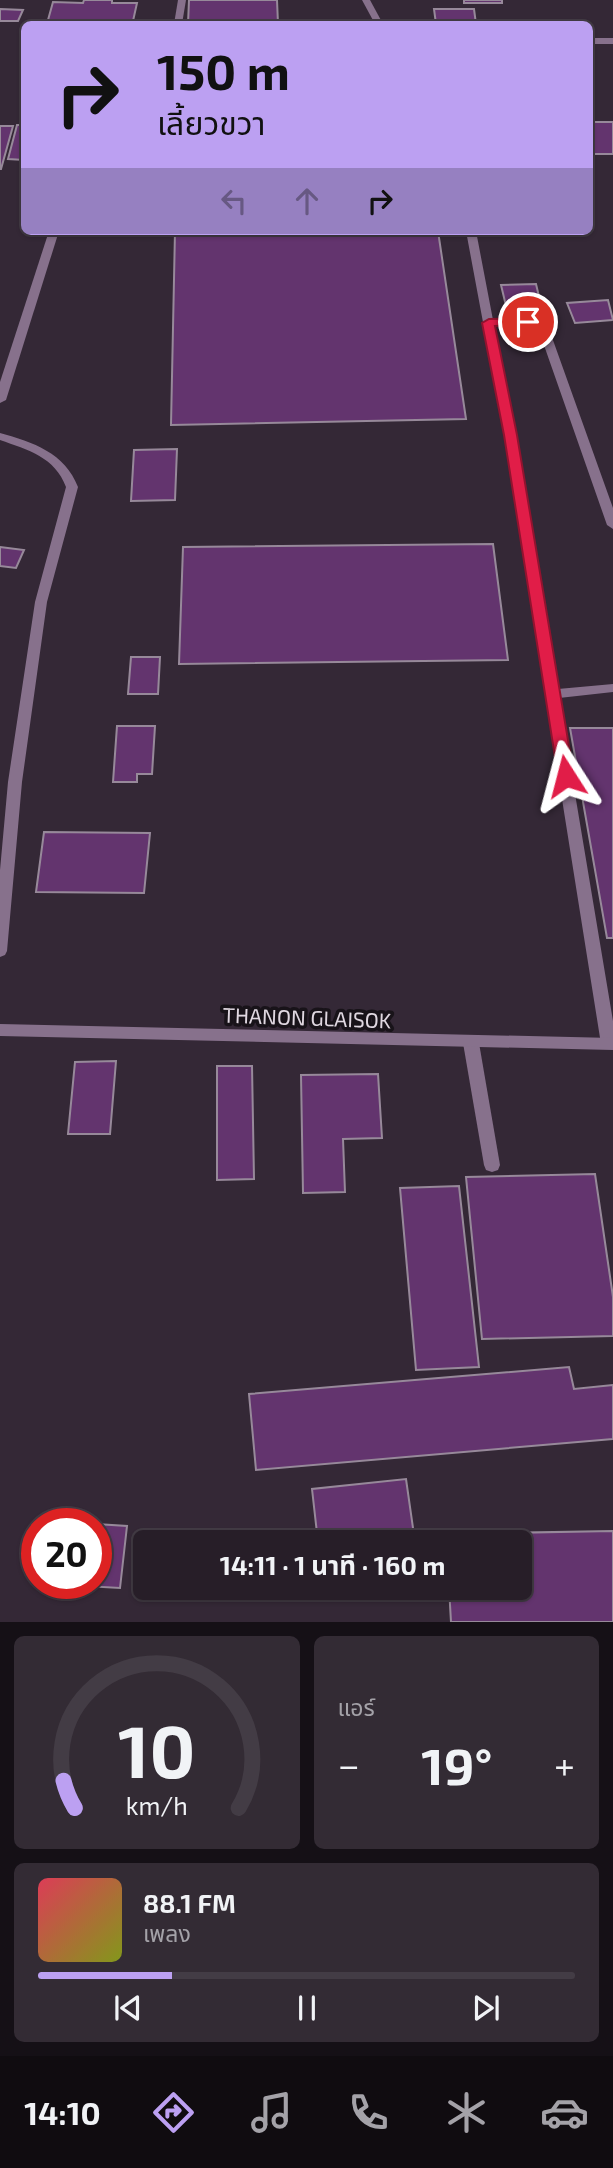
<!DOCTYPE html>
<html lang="th">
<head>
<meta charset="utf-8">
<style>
  body { margin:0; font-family:"Exo 2","Noto Sans Thai",sans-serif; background:#332b34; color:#f1f3f6; height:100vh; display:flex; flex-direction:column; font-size:26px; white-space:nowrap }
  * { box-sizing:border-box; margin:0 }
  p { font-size:23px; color:#a4a2a8 }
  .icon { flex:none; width:38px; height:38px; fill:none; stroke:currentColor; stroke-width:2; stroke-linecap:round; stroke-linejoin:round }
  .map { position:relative; height:1622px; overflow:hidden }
  .drawer { display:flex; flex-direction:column; gap:14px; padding:14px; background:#151016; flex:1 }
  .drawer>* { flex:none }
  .hud { position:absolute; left:21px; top:21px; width:572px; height:214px; border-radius:10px; box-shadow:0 2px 5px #0004,0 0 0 2px #433c45; background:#bca0f2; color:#111; overflow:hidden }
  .speed { position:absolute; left:21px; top:1508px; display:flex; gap:14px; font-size:35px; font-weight:700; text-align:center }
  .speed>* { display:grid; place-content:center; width:91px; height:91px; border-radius:50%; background:#271e28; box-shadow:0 2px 5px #0004,0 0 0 2px #433c45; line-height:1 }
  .speed .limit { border:10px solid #d22; background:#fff; color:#111 }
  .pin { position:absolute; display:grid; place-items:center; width:60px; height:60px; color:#fff; margin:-30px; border:4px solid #fff; border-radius:50%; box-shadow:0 2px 7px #0007 }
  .me { position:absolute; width:77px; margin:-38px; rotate:351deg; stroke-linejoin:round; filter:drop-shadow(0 0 5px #0008) }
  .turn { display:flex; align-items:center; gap:24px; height:147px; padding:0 21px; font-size:32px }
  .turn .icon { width:91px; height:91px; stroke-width:2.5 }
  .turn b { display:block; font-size:49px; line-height:60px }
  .lanes { display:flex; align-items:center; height:66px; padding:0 21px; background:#0003; justify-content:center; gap:35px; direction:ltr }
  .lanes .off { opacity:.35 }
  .big { font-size:52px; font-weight:700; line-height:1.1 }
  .drawer .card { flex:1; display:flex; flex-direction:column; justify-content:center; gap:10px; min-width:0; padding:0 24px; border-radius:10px; background:#332b34 }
  .drawer .dial { align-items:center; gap:0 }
  .dial svg { height:182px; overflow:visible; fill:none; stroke:#433c45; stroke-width:7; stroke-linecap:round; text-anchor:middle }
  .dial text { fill:#f1f3f6; stroke:none }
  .song { display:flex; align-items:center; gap:21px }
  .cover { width:84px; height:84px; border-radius:10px; background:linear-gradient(135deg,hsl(350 70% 55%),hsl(70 70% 35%)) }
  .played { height:7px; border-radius:4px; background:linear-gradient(90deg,#bca0f2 25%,#433c45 25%) }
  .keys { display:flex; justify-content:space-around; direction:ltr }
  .heat { display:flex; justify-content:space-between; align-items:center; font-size:38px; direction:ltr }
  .drawer .tiles { flex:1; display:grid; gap:14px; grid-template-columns:1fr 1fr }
  .card:last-child { grid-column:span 2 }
  .trip { position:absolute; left:133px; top:1530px; width:399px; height:70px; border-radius:10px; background:#271e28; box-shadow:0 2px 5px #0004,0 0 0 2px #433c45; font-weight:700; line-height:70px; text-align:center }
  .dock { display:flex; height:112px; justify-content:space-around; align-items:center; background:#100c10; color:#a4a2a8 }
  .dock .icon { width:49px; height:49px }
  .dock .current { color:#bca0f2 }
  .dock b { font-size:32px; color:#f1f3f6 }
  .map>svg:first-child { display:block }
</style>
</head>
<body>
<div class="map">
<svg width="613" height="1622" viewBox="0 0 613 1622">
  <rect width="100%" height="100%" fill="#342836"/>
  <g fill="#63346e" stroke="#97899a" stroke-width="2">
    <path d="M84,0H112V3H137L133,21L48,20L53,2L83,3Z"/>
    <path d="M189,0H277L278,24H188Z"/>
    <rect x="464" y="0" width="38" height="3"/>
    <path d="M0,9L23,10L18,21H0Z"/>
    <path d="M434,9H474L476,24H436Z"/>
    <rect x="590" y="122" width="23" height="32"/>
    <path d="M17,125H24V160L8,159Z"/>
    <path d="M0,126H13L1,169H0Z"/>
    <path d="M175,231H438L466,419L171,425Z"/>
    <path d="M536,284L542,309L507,310L501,285Z"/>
    <path d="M608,300L613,320L575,323L567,303Z"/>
    <path d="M177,449L175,500L131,501L134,450Z"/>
    <path d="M493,544L508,660L179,664L183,547Z"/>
    <path d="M0,547L24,550L16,568L0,566Z"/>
    <path d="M131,657H160L158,694H128Z"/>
    <path d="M117,726H155L152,774H137V782H113Z"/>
    <path d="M570,728H613V938H607Z"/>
    <path d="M44,832L150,833L144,893L36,892Z"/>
    <path d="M116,1061L110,1134H68L75,1062Z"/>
    <path d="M217,1066H252L254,1179L217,1180Z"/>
    <path d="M378,1074L382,1138L343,1139L345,1192L303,1193L301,1075Z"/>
    <path d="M595,1174L613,1297V1336L482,1339L466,1177Z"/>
    <path d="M459,1186L479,1367L416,1370L400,1188Z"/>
    <path d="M569,1367L574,1389L613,1385V1439L256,1470L249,1394Z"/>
    <path d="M406,1479L415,1542H318L312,1489Z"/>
    <path d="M96,1524L127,1526L120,1588L49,1584H96Z"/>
    <path d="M613,1531V1622H451L449,1587H520V1542H445V1534Z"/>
  </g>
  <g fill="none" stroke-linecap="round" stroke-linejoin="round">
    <g fill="#87718c" fill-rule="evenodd">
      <path d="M466,231H476L493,320L528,319L549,329L613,508V529L607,525L539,331L526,325L495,326L516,435L558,689L613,684V692L559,698L613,1021V1049L604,1048L601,1044L504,435Z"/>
      <path d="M471,1037L476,1039L479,1043L500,1165L498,1170L492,1172L486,1170L484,1165L463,1043L466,1039Z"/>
    </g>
    <g fill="#87718c" fill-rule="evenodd">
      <path d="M178,0H186L182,24H174Z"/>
      <path d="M362,0H370L383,24H375Z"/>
      <rect x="590" y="38" width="23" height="6"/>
      <path d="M49,231H59L6,400L0,403V382Z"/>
      <path d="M0,433C33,442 65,453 78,487L47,602L22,782L7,951L5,955L0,957V870L8,782L35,602L66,487C55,457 28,450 0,440Z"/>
      <path d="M0,1024L613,1038V1050L0,1036Z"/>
    </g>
  </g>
  <path fill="#e11d48" stroke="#92132f" stroke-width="2" d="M528,318L534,322L533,325L495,326L517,435L574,776L566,781L558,776L504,435L482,323L489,319Z"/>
  <g text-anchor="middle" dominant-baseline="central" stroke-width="7" stroke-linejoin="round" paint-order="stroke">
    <g font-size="21" fill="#e0d8e1" stroke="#181319">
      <text transform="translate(307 1017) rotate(2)">THANON GLAISOK</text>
    </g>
  </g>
</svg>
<div class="speed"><div class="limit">20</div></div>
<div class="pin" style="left:528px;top:322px;background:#d93025"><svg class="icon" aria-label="arrive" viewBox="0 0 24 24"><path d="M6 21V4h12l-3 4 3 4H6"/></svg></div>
<svg class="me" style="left:566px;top:776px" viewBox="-20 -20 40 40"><path d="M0-17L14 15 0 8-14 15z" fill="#e11d48" stroke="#fff" stroke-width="4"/></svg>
<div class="trip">14:11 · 1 นาที · 160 m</div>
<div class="hud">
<div class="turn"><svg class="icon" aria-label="right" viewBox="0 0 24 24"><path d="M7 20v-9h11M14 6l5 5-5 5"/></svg><div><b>150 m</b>เลี้ยวขวา</div></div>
<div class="lanes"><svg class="icon off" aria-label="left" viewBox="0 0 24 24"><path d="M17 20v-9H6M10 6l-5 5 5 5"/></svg><svg class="icon off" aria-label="ahead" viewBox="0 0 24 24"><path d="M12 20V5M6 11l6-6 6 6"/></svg><svg class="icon" aria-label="right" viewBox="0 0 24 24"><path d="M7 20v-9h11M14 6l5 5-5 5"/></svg></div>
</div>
</div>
<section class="drawer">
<div class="tiles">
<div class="card dial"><svg viewBox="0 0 100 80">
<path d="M14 69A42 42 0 1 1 86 69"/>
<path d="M14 69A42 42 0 0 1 9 57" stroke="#bca0f2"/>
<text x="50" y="56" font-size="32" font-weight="700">10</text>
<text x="50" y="72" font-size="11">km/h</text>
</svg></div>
<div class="card"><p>แอร์</p>
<div class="heat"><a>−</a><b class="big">19°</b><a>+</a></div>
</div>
<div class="card">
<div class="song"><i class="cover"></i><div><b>88.1 FM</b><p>เพลง</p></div></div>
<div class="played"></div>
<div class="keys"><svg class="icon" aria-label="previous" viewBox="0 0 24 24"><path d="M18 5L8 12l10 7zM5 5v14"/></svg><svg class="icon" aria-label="pause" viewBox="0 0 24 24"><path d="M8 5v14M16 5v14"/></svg><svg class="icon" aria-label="next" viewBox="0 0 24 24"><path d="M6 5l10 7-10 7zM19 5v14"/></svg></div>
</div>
</div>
</section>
<nav class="dock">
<b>14:10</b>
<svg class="icon current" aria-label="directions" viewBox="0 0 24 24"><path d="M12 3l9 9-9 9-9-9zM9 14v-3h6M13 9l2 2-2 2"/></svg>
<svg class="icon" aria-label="music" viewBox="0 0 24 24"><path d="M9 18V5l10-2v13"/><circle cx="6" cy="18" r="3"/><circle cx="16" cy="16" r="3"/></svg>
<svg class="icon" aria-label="phone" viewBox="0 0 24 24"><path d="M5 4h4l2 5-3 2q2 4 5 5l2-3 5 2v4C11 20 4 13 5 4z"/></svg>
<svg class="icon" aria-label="climate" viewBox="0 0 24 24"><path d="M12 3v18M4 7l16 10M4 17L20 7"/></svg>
<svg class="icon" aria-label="car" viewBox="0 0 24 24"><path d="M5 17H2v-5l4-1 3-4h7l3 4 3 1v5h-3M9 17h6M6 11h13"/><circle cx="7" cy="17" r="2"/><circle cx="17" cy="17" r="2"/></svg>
</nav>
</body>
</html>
